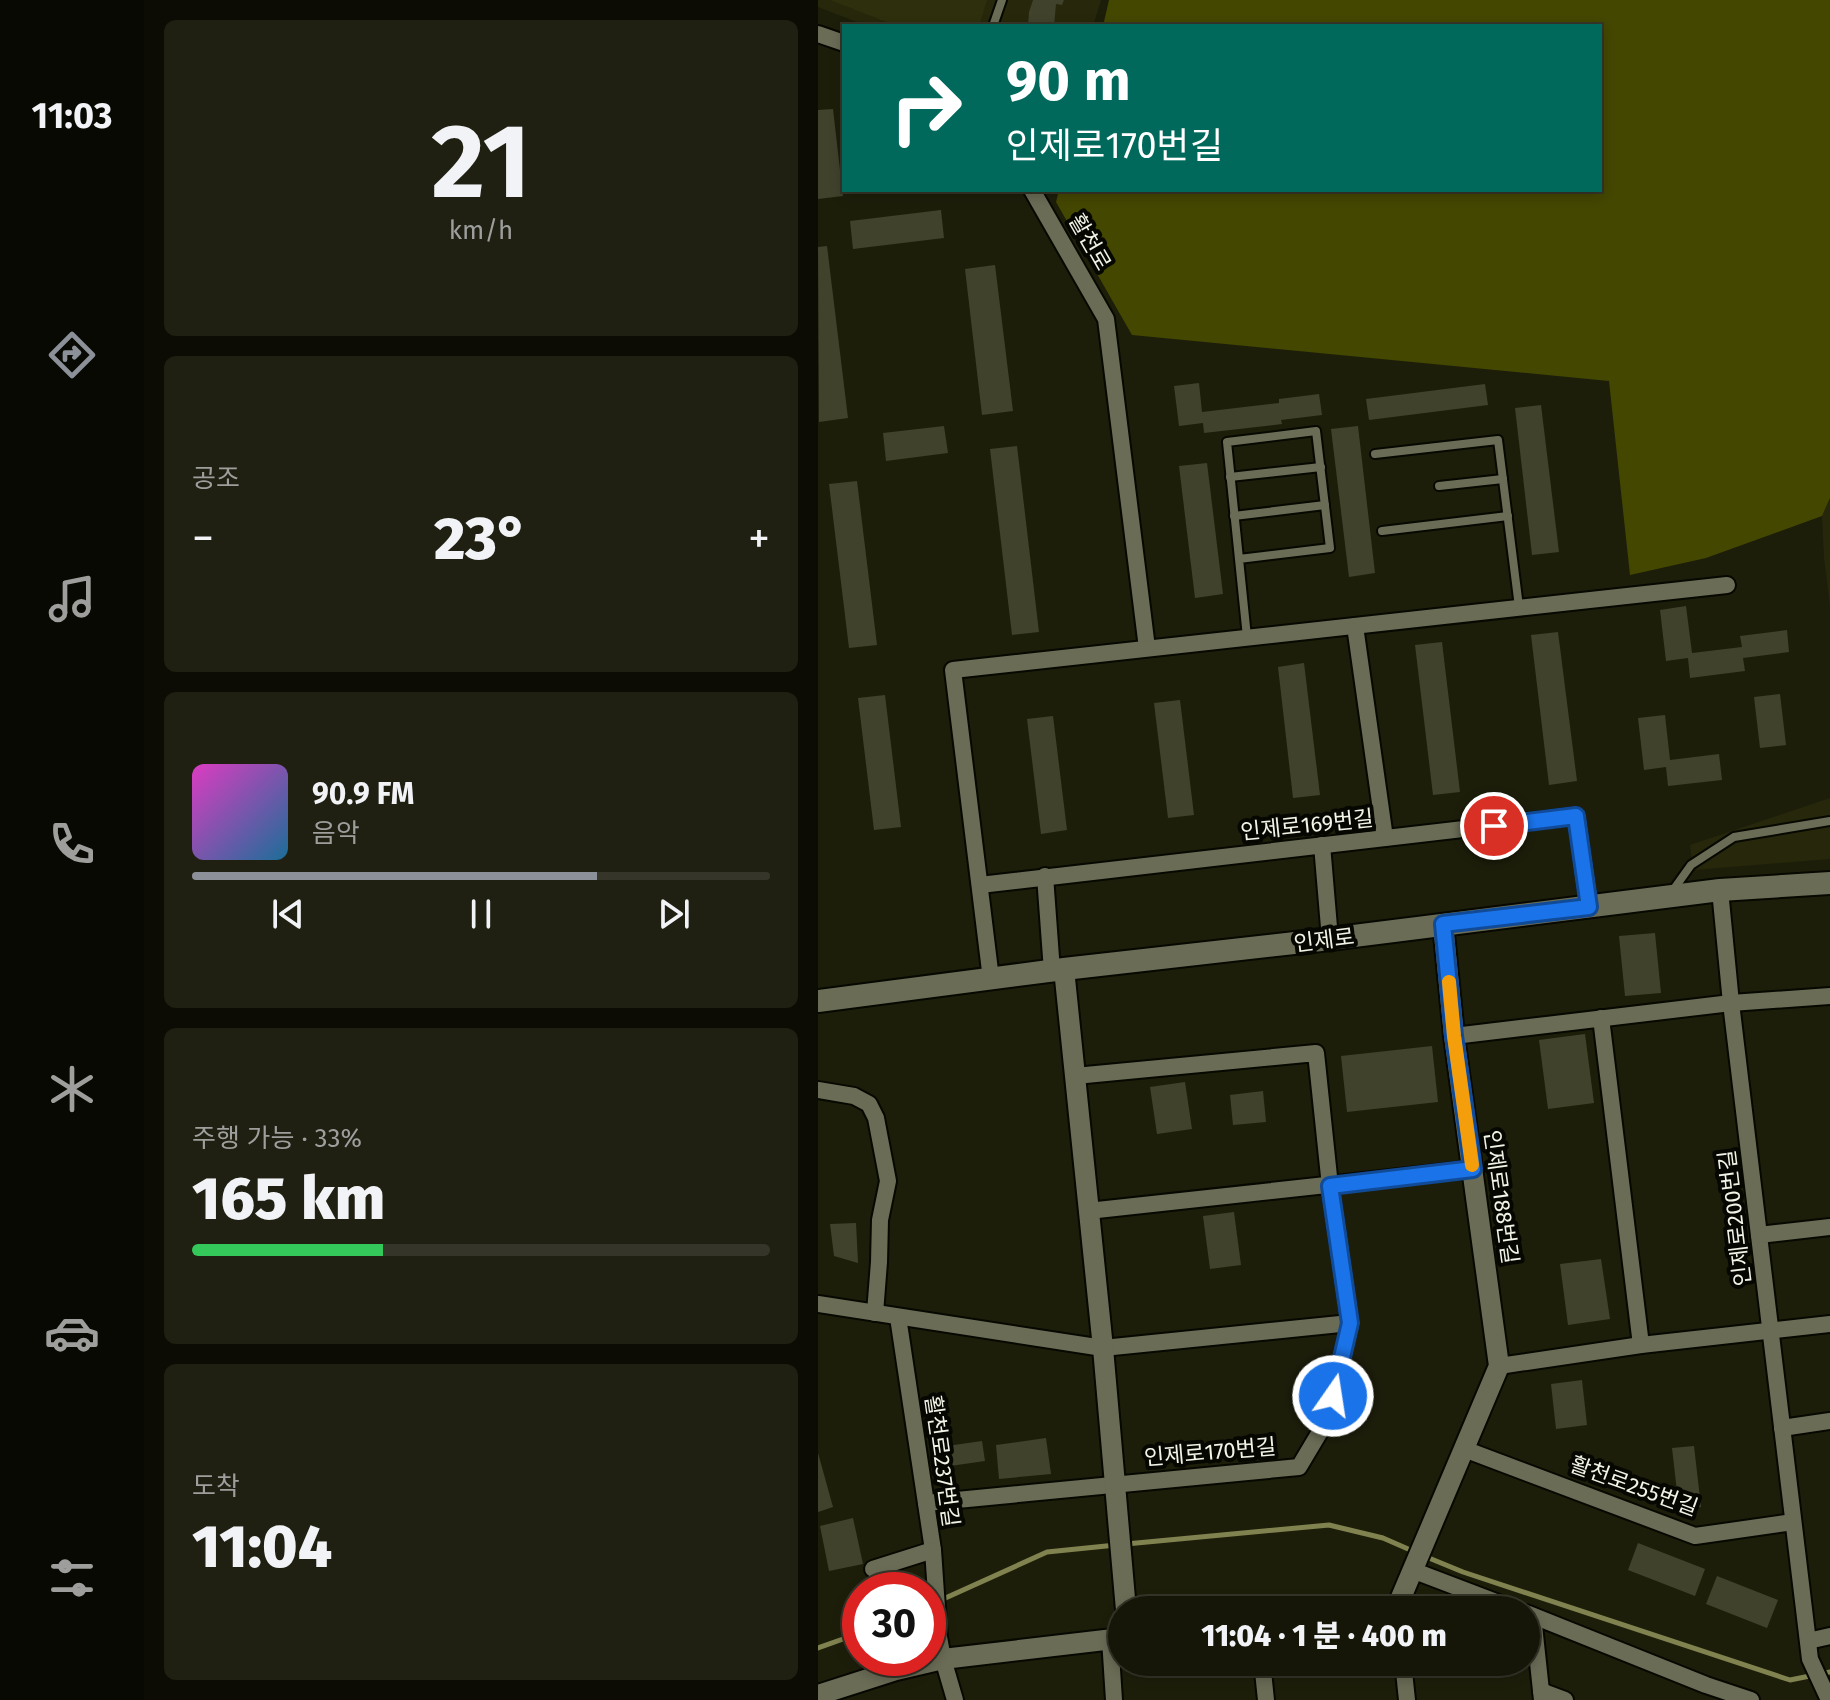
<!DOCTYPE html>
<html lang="ko">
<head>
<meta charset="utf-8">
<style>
  body { margin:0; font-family:"Fira Sans","Noto Sans KR",sans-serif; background:#1f1f12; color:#f1f3f6; height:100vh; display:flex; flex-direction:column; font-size:30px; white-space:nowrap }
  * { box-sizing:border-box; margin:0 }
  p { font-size:26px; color:#9e9f9c }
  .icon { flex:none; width:44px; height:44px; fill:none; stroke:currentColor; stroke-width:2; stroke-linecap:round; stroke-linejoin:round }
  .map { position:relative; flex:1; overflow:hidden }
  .side { display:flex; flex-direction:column; gap:20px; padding:20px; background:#0c0c04; width:674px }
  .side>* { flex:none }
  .top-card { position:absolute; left:24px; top:24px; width:760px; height:168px; border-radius:0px; box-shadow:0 4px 12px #0003,0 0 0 2px #353529; background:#00695c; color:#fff; overflow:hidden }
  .speed { position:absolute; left:24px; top:1572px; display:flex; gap:16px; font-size:40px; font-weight:700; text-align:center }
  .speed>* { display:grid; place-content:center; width:104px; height:104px; border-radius:50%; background:#161608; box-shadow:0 4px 12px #0003,0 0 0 2px #353529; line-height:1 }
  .speed .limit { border:12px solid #d22; background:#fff; color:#111 }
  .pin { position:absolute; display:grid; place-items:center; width:68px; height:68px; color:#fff; margin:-34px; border:4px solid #fff; border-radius:50%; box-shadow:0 2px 8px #0007 }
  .me { position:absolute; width:88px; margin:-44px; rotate:13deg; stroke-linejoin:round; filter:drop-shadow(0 0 6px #0008) }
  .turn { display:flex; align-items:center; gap:28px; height:168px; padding:0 32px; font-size:36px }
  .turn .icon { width:104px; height:104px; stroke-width:2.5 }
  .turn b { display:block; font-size:56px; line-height:68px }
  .big { font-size:60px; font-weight:800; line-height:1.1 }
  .side .widget { flex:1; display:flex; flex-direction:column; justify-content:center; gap:12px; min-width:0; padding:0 28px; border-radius:12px; background:#1f1f12 }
  .side .dial { align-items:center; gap:0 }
  .dial b { font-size:104px; line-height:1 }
  .song { display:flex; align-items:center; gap:24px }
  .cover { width:96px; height:96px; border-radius:12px; background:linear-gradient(135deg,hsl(310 70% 55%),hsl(200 70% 35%)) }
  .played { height:8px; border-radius:4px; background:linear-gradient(90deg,#8c9099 70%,#353529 70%) }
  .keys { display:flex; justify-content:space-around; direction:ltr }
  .heat { display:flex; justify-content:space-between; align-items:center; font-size:44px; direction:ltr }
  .charge { height:12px; border-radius:6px; background:linear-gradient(90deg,#34c759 33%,#353529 0) }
  .trip { position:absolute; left:290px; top:1596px; width:432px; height:80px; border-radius:40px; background:#161608; box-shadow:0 4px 12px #0003,0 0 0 2px #353529; font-weight:800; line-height:80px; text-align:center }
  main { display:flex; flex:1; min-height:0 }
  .tabs { display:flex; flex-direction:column; width:144px; justify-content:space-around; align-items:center; background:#090903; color:#9e9f9c }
  .tabs .icon { width:56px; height:56px }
  .tabs .active { color:#8c9099 }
  .tabs b { font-size:36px; color:#f1f3f6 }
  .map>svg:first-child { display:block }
</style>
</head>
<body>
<main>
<nav class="tabs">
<b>11:03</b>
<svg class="icon active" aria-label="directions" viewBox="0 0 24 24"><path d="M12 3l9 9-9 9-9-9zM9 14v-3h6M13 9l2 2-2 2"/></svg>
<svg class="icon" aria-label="music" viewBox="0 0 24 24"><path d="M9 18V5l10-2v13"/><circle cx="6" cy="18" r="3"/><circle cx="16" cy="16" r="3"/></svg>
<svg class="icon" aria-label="phone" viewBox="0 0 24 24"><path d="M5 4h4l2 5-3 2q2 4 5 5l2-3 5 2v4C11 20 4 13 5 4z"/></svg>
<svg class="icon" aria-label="climate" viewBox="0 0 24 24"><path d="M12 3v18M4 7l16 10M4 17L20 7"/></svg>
<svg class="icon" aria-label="car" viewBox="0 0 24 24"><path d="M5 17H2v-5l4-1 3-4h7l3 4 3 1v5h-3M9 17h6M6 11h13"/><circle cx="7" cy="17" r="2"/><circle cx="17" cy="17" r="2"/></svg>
<svg class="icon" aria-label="filters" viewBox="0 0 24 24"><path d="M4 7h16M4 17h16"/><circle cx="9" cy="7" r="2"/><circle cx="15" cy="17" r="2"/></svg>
</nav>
<section class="side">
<div class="widget dial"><b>21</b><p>km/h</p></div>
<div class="widget"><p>공조</p>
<div class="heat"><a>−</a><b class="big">23°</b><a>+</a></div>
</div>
<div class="widget">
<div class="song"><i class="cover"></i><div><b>90.9 FM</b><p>음악</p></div></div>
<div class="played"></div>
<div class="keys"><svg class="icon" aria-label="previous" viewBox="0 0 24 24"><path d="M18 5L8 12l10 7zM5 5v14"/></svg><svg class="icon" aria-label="pause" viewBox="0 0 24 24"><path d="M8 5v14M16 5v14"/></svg><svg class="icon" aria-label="next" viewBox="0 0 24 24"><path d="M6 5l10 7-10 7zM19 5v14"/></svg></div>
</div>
<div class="widget"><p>주행 가능 · 33%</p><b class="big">165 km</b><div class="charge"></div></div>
<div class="widget"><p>도착</p><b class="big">11:04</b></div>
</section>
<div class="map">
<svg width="1012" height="1700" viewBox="0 0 1012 1700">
  <rect width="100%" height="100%" fill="#1d1e0a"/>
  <g fill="#26270b">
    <path d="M0,0H283L275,26H49L0,7Z"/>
    <path d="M1012,498V606L1006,558L1004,516Z"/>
    <path d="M1012,798V859L875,870L872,845Z"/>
  </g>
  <path fill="#2d2f0d" d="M12,0H169L161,26H79Z"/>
  <path fill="#444700" d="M291,0H1012V498L1004,516L888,558L812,575L791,381L314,335L238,202L241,190H782V26H285Z"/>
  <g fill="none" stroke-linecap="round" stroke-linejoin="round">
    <g stroke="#80834f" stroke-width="5">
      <path d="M308,1544L511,1525L565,1538L597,1552"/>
      <path d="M606,1556L645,1572L972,1680L1012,1672"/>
      <path d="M123,1600L229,1552L298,1545"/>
      <path d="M0,1648L42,1633"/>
    </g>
  </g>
  <g fill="#40422c">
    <path d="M215,0H246L244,5L238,4L236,26H210L211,12Z"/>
    <path d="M15,109L25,196L0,199V110Z"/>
    <path d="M123,210L126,238L35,249L32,221Z"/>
    <path d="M9,246L30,418L1,422L0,247Z"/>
    <path d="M177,265L195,411L164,415L147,269Z"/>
    <path d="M381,383L384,412L461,403V399L501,394L504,415L463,420L464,424L386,433L385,423L361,426L356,386Z"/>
    <path d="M667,384L670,405L551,420L548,399Z"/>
    <path d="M723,405L741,552L714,555L697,408Z"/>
    <path d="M126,426L130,453L68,461L65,433Z"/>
    <path d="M540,426L557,573L531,577L513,429Z"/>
    <path d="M199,446L221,632L194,635L172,449Z"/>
    <path d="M389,463L405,594L377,598L361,466Z"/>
    <path d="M39,481L59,645L31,648L11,484Z"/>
    <path d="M868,606L874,653L924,647L922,636L969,630L971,652L925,658L927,671L872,678L870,658L848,661L842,610Z"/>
    <path d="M740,632L759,781L731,785L713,635Z"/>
    <path d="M624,642L642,792L615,795L597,645Z"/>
    <path d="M486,663L502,795L475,798L460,667Z"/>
    <path d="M962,694L968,745L942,748L936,697Z"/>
    <path d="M67,695L83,827L56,830L40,698Z"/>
    <path d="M362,700L376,815L350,818L336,703Z"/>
    <path d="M847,715L852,760L901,754L904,780L850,786L848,767L826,770L820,718Z"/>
    <path d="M235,716L249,830L223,834L209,719Z"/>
    <path d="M837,933L843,993L807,996L801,936Z"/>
    <path d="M767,1034L776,1103L730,1109L721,1040Z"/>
    <path d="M614,1046L620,1102L529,1112L523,1056Z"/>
    <path d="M367,1082L374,1129L339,1134L332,1087Z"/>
    <path d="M445,1091L448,1122L415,1125L412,1095Z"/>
    <path d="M416,1212L423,1265L392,1269L385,1216Z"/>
    <path d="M38,1223L40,1263L16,1256L12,1224Z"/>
    <path d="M783,1259L792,1319L750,1325L742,1264Z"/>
    <path d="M764,1380L769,1425L738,1429L733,1384Z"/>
    <path d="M228,1438L233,1474L181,1479L178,1445Z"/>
    <path d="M164,1441L167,1461L118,1468L115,1448Z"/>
    <path d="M876,1446L883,1507L861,1509L854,1448Z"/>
    <path d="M0,1453L15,1507L0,1512Z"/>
    <path d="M35,1518L45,1564L11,1571L2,1526Z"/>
    <path d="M820,1543L887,1569L877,1596L810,1570Z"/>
    <path d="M899,1576L960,1600L949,1628L888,1604Z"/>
  </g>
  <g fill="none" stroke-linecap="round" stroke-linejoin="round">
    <g stroke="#070800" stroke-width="12">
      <g id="service">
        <path d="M175,26L184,0"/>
        <path d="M557,454L680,440L701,607"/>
        <path d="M412,477L503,467"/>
        <path d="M621,486L685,479"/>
        <path d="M416,516L507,505"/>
        <path d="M564,531L690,516"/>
        <path d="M421,559L512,548L498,431L409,442L429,637"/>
        <path d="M853,893L873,865L916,837L1012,821"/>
      </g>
    </g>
    <g stroke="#070800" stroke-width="20">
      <g id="minor">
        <path d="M0,34L26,43"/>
        <path d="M214,190L288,319L329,648"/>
        <path d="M537,626L567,838"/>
        <path d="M504,845L512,939"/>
        <path d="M227,876L234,971"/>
        <path d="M162,885L758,816L771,907"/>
        <path d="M902,890L913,1003L992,1659L1011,1700"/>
        <path d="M173,979L135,670L909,585"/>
        <path d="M783,1018L823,1345"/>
        <path d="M636,1036L913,1003L1012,996"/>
        <path d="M0,1090L36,1096L51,1104L58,1118L70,1181L62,1220L61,1262L57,1313"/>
        <path d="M270,1211L655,1169"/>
        <path d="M941,1235L1012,1227"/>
        <path d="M0,1304L285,1348L532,1323"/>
        <path d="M80,1317L115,1550L121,1637L125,1659L137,1700"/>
        <path d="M681,1366L823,1345L1012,1324"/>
        <path d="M964,1428L1012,1421"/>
        <path d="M646,1449L877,1536L975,1522"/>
        <path d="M108,1503L481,1467L509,1420L532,1323L512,1186L498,1053L257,1076"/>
        <path d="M55,1569L115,1550"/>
        <path d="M594,1570L699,1610"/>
        <path d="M708,1613L888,1685L933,1700"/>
        <path d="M715,1616L724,1700"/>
        <path d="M292,1639L296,1700"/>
        <path d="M990,1641L1012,1636"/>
        <path d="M444,1662L448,1700"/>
        <path d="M585,1662L589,1700"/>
        <path d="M723,1691L747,1700"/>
      </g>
    </g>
    <g stroke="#070800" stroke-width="24">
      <g id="tertiary">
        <path d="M246,969L285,1348L308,1610"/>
        <path d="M553,1610L579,1607L681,1366L636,1036L625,924"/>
        <path d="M0,1695L78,1670L125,1659L304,1638"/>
      </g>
    </g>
    <g stroke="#070800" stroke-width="26">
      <path id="secondary" d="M0,1001L246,969L512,939L902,890L1012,883"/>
    </g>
    <use href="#service" stroke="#6a6c56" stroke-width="8"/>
    <use href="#minor" stroke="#6a6c56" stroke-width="16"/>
    <use href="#tertiary" stroke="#6a6c56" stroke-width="20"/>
    <use href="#secondary" stroke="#6a6c56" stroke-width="22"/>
  </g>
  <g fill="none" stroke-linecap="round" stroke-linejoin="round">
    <g stroke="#114b97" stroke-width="20">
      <path id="route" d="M515,1396L532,1323L512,1186L655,1169L636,1036L625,924L771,907L758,816L676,826"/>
    </g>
    <use href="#route" stroke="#1a73e8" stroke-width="14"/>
    <path stroke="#f59e0b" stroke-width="14" d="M631,982L636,1036L654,1165"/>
  </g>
  <g text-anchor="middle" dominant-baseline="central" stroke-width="8" stroke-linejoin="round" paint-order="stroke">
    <g font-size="22" fill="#f2f4e7" stroke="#070702">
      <text transform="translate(272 242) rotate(60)">활천로</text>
      <text transform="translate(489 825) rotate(-6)">인제로169번길</text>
      <text transform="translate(506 940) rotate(-7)">인제로</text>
      <text transform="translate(683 1197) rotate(82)">인제로188번길</text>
      <text transform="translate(917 1218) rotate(-97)">인제로200번길</text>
      <text transform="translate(392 1452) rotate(-5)">인제로170번길</text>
      <text transform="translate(124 1461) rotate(82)">활천로237번길</text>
      <text transform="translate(816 1486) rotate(20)">활천로255번길</text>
    </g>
  </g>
</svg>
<div class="speed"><div class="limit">30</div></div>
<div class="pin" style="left:676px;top:826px;background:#d93025"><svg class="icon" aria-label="arrive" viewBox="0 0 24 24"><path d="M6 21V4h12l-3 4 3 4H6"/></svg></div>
<svg class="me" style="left:515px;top:1396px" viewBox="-20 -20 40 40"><circle r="17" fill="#1a73e8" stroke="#fff" stroke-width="3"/><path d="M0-11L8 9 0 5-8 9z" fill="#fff"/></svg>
<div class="trip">11:04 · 1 분 · 400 m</div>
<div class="top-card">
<div class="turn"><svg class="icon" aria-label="right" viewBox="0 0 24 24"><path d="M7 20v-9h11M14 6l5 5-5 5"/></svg><div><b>90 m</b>인제로170번길</div></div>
</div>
</div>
</main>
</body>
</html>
